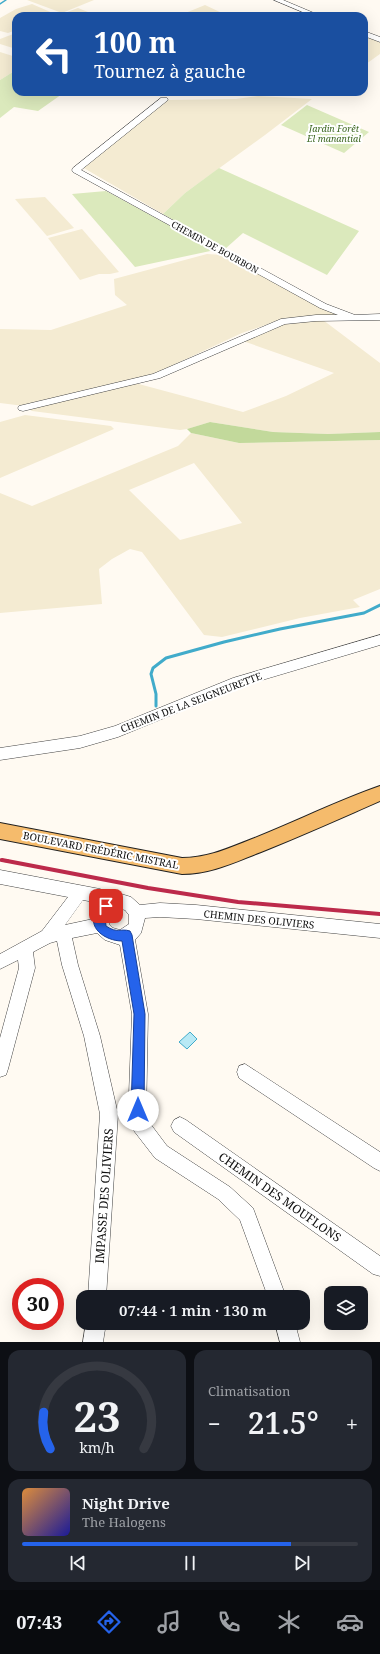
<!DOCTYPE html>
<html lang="fr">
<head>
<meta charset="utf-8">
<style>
  body { margin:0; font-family:"Noto Serif",serif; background:#242831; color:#f1f3f6; height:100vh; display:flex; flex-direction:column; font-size:15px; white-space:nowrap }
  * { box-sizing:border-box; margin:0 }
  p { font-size:13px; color:#9ea1a6 }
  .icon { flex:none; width:22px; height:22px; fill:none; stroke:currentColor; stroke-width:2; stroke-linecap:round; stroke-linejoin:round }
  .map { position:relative; height:1342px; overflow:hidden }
  .details { display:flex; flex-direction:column; gap:8px; padding:8px; background:#0d0f14; flex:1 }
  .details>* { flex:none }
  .hud { position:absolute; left:12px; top:12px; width:356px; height:84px; border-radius:12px; box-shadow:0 4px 16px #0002; background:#1a4fa0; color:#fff; overflow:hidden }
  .buttons { position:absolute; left:324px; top:1286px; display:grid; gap:8px }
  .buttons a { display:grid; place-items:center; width:44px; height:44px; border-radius:8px; background:#171b24; box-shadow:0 4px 16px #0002; font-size:20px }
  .speed { position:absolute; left:12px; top:1278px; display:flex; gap:8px; font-size:20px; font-weight:700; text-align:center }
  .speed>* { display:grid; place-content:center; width:52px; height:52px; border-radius:50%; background:#171b24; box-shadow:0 4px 16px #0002; line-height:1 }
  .speed .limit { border:6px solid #d22; background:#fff; color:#111 }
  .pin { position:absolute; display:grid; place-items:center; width:34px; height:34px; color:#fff; margin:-17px; border-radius:8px; box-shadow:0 2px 6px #0006 }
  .me { position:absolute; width:44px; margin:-22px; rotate:0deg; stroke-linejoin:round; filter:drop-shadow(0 0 3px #0008) }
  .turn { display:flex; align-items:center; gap:14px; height:84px; padding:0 16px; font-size:18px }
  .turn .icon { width:52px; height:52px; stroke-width:2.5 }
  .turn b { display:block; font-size:28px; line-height:34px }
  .big { font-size:30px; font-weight:600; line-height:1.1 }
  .details .widget { flex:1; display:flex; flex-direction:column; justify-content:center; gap:6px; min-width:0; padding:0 14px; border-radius:12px; background:#242831 }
  .details .dial { align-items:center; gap:0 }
  .dial svg { height:104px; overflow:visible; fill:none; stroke:#363941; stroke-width:7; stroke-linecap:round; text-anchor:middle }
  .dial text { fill:#f1f3f6; stroke:none }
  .song { display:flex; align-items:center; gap:12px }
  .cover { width:48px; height:48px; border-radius:6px; background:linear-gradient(135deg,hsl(30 70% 55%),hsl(240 70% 35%)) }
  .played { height:4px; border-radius:2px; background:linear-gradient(90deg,#2563eb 80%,#363941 80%) }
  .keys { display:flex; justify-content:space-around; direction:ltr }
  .heat { display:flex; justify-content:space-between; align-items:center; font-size:22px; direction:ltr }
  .details .tiles { flex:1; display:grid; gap:8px; grid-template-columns:1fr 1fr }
  .widget:last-child { grid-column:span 2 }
  .trip { position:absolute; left:76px; top:1290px; width:234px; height:40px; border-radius:12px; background:#171b24; box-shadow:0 4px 16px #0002; font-weight:600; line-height:40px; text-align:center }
  .tabs { display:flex; height:64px; justify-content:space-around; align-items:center; background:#090b0e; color:#9ea1a6 }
  .tabs .icon { width:28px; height:28px }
  .tabs .current { color:#2563eb }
  .tabs b { font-size:18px; color:#f1f3f6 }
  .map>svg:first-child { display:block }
</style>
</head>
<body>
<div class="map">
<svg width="380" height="1342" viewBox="0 0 380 1342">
  <rect width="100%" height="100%" fill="#fffaf2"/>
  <g fill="#f4ebd2" fill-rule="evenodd">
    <path d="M27,0H94L62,13Z"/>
    <path d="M32,4L55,14L50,16H16V30L8,33L0,31V18L16,9Z"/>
    <path d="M205,5L222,13L214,16H178Z"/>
    <path d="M78,8L98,16H57Z"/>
    <path d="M16,33V49L0,44V39Z"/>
    <path d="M364,34L380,40V54L366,64L364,63Z"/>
    <path d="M0,52L16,57V70L0,80Z"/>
    <path d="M258,96L312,99L265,135L185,193L163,214L82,167L166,100L236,99Z"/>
    <path d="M45,197L74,228L47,236L15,199Z"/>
    <path d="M82,229L119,272L110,274H99L80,280L48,238Z"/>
    <path d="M207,254L223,255L244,265L340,316L288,318L277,321L242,333L154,374L24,406L0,403V329L51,330L127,305L115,295L114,279Z"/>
    <path d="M323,320L380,363V432L328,434L273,432L210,422L187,429L180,430L32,411L29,409L135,383L243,412L286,396L334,373L240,340L288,323Z"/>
    <path d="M25,415L111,426L114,429L0,478V422Z"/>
    <path d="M191,433L239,443L380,440V589L353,600L360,607L300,618L222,637L204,635L142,552L130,549L112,559L99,569L102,604L0,613V493L32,506L178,446ZM194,463L242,523L180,540L129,490Z"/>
  </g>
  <g fill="#dbe9bc">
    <path d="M16,70V92H65L38,111L14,107L0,118V80Z"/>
    <path d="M307,105L369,132L344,153L281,125Z"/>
    <path d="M219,168L359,231L327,275L243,233L225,249L163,214L185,193Z"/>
    <path d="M106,191L215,250L135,267L72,194Z"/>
  </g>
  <path fill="#c2d99b" d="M210,422L273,432L328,434L380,432V440L239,443L191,433L187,429Z"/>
  <path fill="#b8e9f5" stroke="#41abca" d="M190,1032L197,1039L187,1049L179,1042Z"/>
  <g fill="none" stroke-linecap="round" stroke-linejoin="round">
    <path stroke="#41abca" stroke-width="1.5" d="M0,4L6,0"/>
    <path stroke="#41abca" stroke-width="3" d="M156,706V694L151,674L153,668L166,658L224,642L280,629L364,613L380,605"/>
    <g stroke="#424242" stroke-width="1">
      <g id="minor">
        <path d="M274,0H283L321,16H312Z"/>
        <path d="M364,31L380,37V42L364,36Z"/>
        <path d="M161,98H167L168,100L81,170L326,304L355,315L380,314V320L316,321L285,324L160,378L23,411L19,410L18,408L19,406L153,374L281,319L316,315H338L320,308L73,172L72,170L73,168Z"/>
        <path d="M380,635V645L242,686L118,737L80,748L0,760V748L80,736L115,726L233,678Z"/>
        <path d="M0,870L100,889L113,895L121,894L131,897L140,905L160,903L196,905L380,924V938L196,919L160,917L145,918L141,933L135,940L148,1014L146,1118L167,1146L230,1187L253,1208L286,1297H268L240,1220L218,1199L155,1158L131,1127L128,1121L132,1014L120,945L105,940L97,933L72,938L78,965L100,1036L118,1114L106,1297H88L100,1114L84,1036L62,965L57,941L50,943L33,952L35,968L8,1069L6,1075L0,1077V1038L19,968L18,960L0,969V954L42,931L68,897L0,884ZM83,900L99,903L94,912L93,919L65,925ZM117,908L125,910L129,915V924L120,930L113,928L109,924V914Z"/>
        <path d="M245,1064L380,1152V1171L374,1168L239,1078L237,1072L239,1066Z"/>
        <path d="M180,1117L186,1120L380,1256V1276L373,1274L174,1132L171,1126L174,1120Z"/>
        <path d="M86,1323H106L103,1342H83Z"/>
        <path d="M275,1323H295L300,1342H280Z"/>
      </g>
    </g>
    <g stroke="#202020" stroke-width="2">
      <path id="major" d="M380,786V801C341,818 301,836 261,852C235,862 211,874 182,874L0,839V823L182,858C208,858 229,848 252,839C295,822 337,801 380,786Z"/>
    </g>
    <use href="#minor" fill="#fff" fill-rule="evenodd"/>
    <use href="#major" fill="#f5bb6c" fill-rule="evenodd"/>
    <path stroke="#bc2a4b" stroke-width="3" d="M0,860L8,861"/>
    <path stroke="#bc2a4b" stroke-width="4" d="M2,860L148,888L238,902L380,914"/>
  </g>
  <path fill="#2563eb" stroke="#184099" d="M106,901L110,902L111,906L105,916L106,926C118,934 120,928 130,931L132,935L145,1014L144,1110L142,1114L138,1116L133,1114L131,1110L134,1014L122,941C106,941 85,928 97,909C100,906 102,903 106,901Z"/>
  <g text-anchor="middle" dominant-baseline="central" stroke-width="4" stroke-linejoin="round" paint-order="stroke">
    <g font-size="9" font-style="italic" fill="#3b6620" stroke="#fff">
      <text x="334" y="128">Jardin Forêt<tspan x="334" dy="10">El manantial</tspan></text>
    </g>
    <g font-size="9" fill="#0f0f0f" stroke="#fff">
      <text transform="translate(215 247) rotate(29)">CHEMIN DE BOURBON</text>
    </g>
    <g font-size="10" fill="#0f0f0f" stroke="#fff">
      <text transform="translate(191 702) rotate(-21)">CHEMIN DE LA SEIGNEURETTE</text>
      <text transform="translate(101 850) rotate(11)">BOULEVARD FRÉDÉRIC MISTRAL</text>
      <text transform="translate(259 919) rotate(6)">CHEMIN DES OLIVIERS</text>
    </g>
    <g font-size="12" fill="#0f0f0f" stroke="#fff">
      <text transform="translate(104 1196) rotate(-86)">IMPASSE DES OLIVIERS</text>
      <text transform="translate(280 1197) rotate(35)">CHEMIN DES MOUFLONS</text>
    </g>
  </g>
</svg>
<div class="buttons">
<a><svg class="icon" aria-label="layers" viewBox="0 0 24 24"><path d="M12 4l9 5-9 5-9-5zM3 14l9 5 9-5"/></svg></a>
</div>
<div class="speed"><div class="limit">30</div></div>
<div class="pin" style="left:106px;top:906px;background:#d93025"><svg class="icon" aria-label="arrive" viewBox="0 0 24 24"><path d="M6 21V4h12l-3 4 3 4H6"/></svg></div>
<svg class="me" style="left:138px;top:1110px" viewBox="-20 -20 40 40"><circle r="19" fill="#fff"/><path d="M0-13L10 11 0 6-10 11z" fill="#2563eb"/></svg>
<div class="trip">07:44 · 1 min · 130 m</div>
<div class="hud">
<div class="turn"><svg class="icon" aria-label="left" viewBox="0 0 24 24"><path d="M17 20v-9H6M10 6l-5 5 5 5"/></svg><div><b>100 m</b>Tournez à gauche</div></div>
</div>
</div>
<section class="details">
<div class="tiles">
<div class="widget dial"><svg viewBox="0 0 100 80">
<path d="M14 69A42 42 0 1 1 86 69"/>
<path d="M14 69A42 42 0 0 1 9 41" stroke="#2563eb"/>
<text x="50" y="56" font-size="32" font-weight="700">23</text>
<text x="50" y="72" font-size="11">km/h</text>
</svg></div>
<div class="widget"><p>Climatisation</p>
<div class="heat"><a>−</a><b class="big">21.5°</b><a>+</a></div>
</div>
<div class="widget">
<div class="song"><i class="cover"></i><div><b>Night Drive</b><p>The Halogens</p></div></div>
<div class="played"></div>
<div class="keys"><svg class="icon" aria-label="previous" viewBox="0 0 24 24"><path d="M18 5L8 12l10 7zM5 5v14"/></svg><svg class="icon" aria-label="pause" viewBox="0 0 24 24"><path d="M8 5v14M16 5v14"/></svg><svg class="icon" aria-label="next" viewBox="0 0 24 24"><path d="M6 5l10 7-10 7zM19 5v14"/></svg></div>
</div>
</div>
</section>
<nav class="tabs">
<b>07:43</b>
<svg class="icon current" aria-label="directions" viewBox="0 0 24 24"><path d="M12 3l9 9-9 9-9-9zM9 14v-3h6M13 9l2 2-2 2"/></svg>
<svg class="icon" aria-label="music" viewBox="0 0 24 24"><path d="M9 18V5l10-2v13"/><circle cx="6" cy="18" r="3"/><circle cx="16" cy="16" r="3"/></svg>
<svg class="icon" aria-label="phone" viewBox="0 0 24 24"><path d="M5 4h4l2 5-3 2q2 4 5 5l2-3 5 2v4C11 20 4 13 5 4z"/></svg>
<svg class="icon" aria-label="climate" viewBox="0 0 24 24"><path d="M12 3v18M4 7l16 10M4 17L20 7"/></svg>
<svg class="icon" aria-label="car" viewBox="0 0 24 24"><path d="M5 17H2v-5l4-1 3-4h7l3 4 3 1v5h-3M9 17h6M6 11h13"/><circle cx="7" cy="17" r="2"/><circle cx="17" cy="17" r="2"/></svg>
</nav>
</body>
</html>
